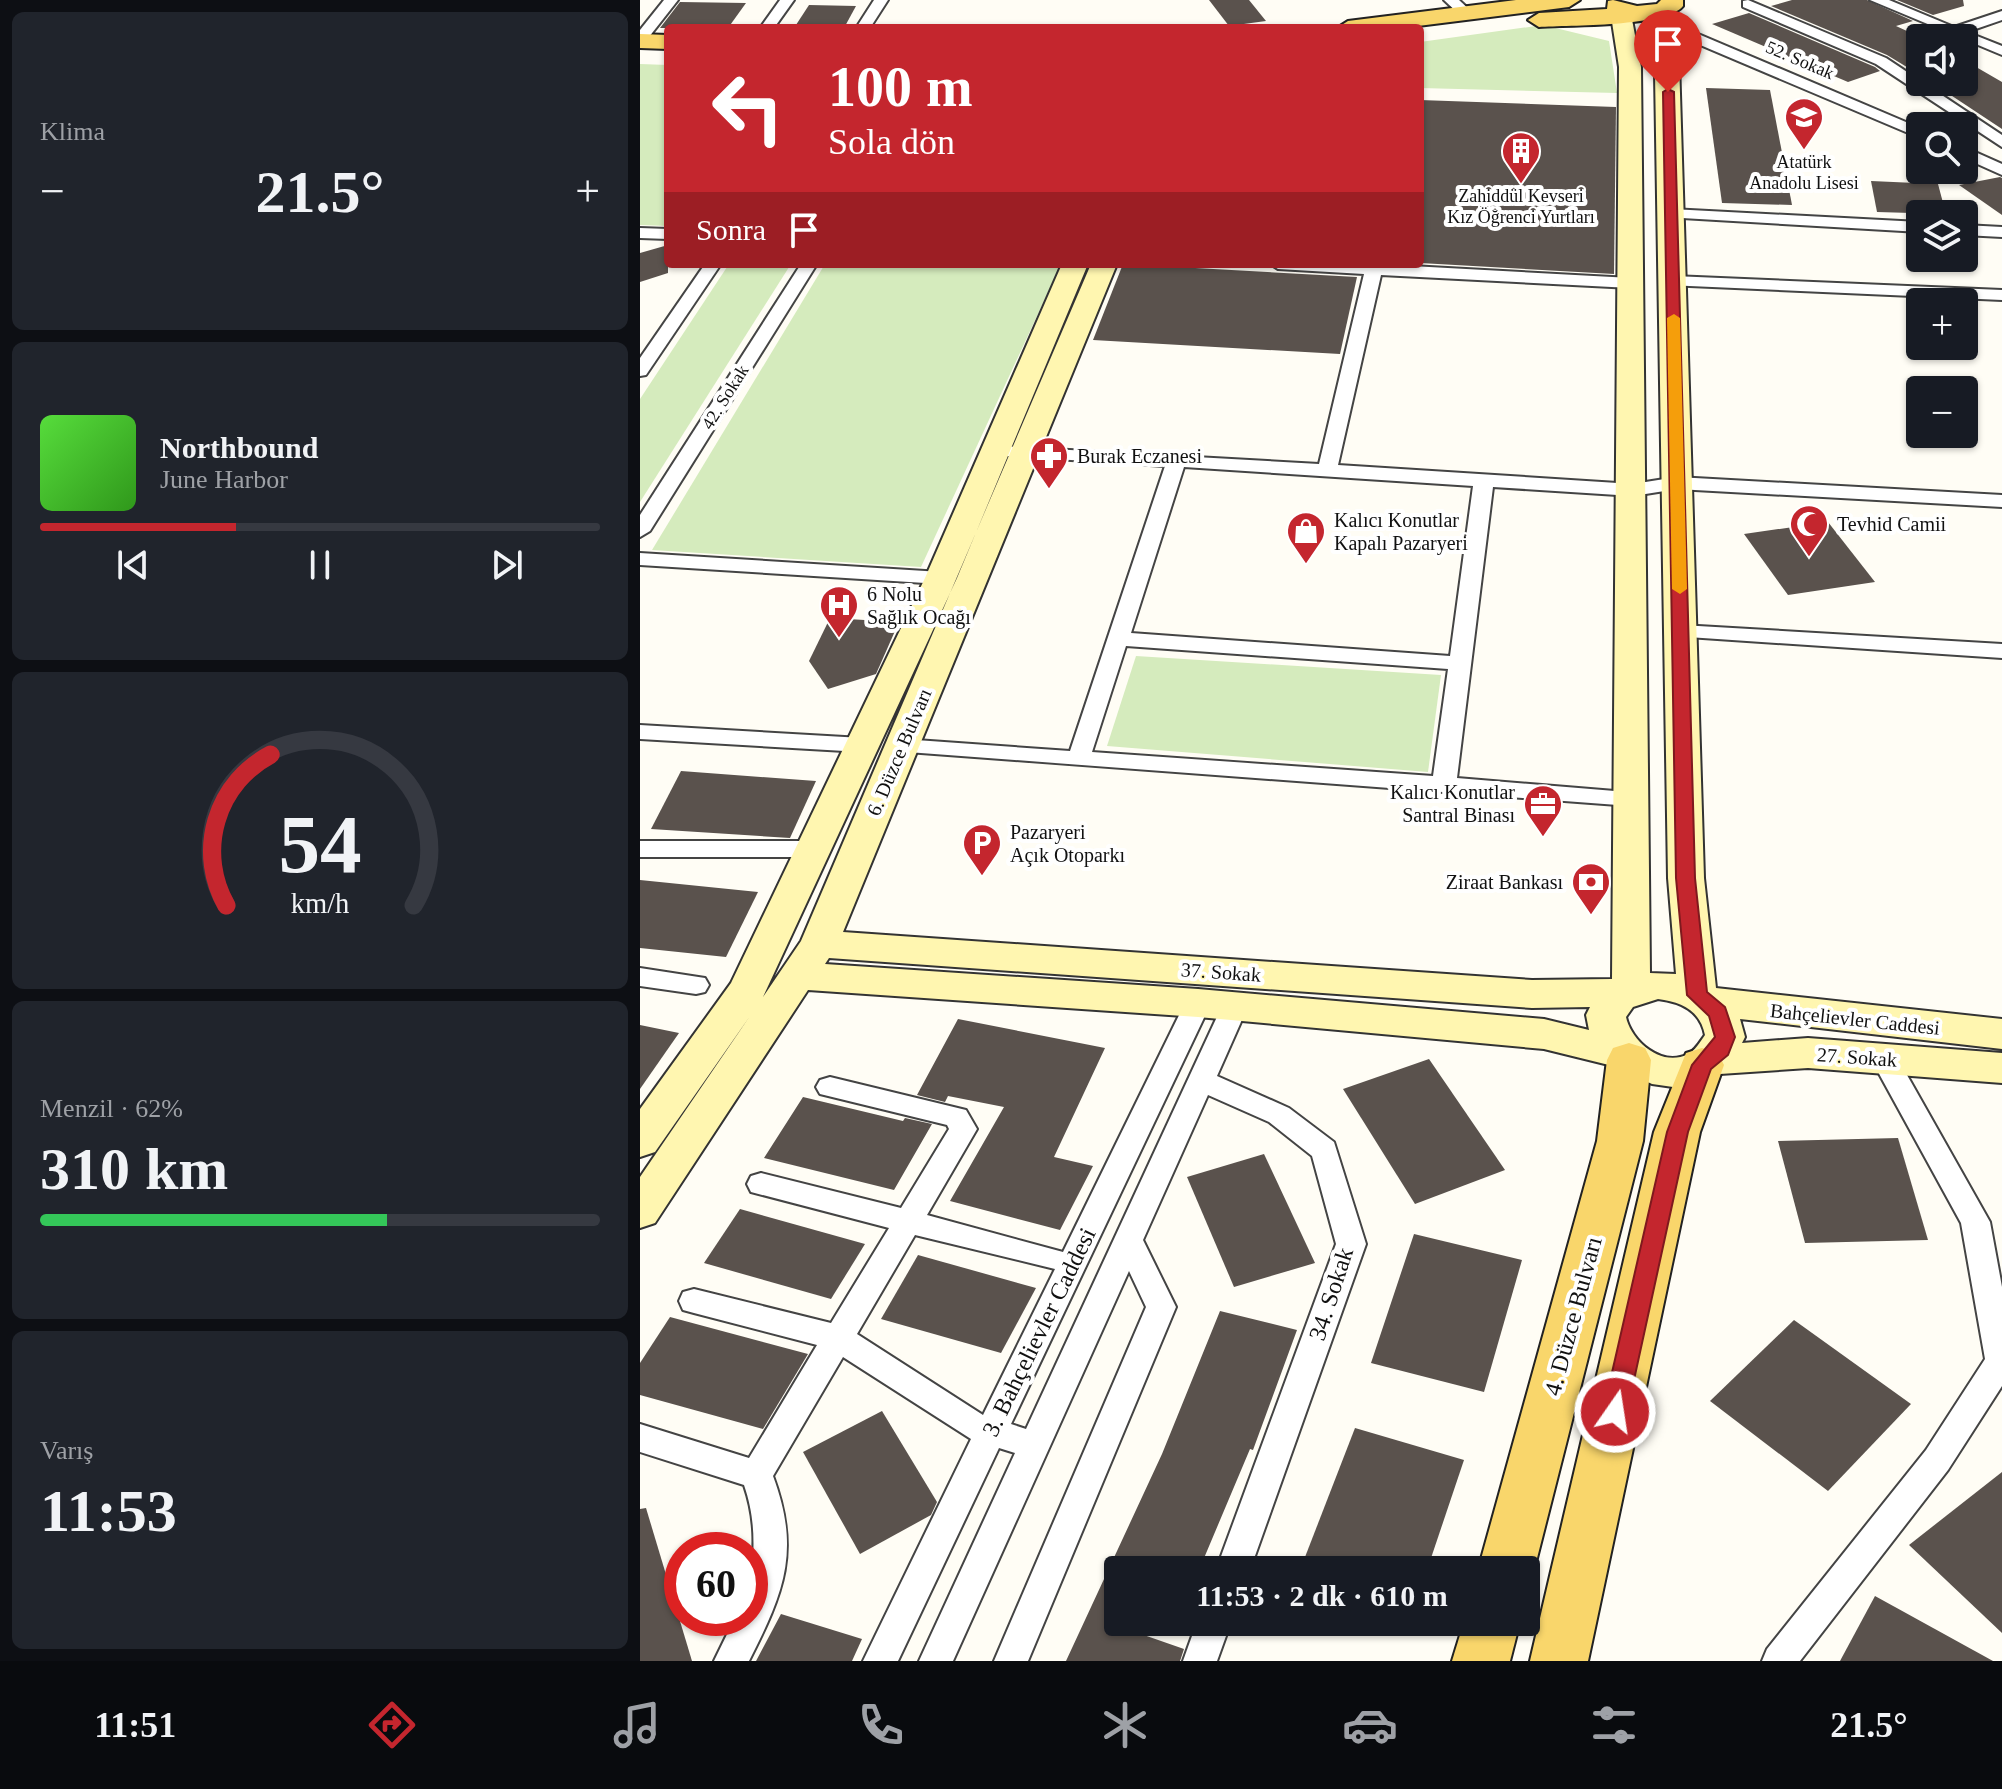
<!DOCTYPE html>
<html lang="tr">
<head>
<meta charset="utf-8">
<style>
  body { margin:0; font-family:Georgia,serif; background:#20242c; color:#f1f3f6; height:100vh; display:flex; flex-direction:column; font-size:30px; white-space:nowrap }
  * { box-sizing:border-box; margin:0 }
  p { font-size:26px; color:#9ea1a6 }
  .icon { flex:none; width:44px; height:44px; fill:none; stroke:currentColor; stroke-width:2; stroke-linecap:round; stroke-linejoin:round }
  .map { position:relative; flex:1; overflow:hidden }
  .sheet { display:flex; flex-direction:column; gap:12px; padding:12px; background:#0d0f14; width:640px }
  .sheet>* { flex:none }
  .top-card { position:absolute; left:24px; top:24px; width:760px; height:244px; border-radius:8px; box-shadow:0 2px 6px #0004; background:#c4262e; color:#fff; overflow:hidden }
  .controls { position:absolute; left:1266px; top:24px; display:grid; gap:16px }
  .controls a { display:grid; place-items:center; width:72px; height:72px; border-radius:8px; background:#171b24; box-shadow:0 2px 6px #0004; font-size:40px }
  .speed { position:absolute; left:24px; top:1532px; display:flex; gap:16px; font-size:40px; font-weight:700; text-align:center }
  .speed>* { display:grid; place-content:center; width:104px; height:104px; border-radius:50%; background:#171b24; box-shadow:0 2px 6px #0004; line-height:1 }
  .speed .limit { border:12px solid #d22; background:#fff; color:#111 }
  .pin { position:absolute; display:grid; place-items:center; width:68px; height:68px; color:#fff; margin:-82px -34px; border-radius:50% 50% 50% 0; rotate:-45deg; box-shadow:0 0 8px #0007 }
  .pin .icon { rotate:45deg }
  .me { position:absolute; width:88px; margin:-44px; rotate:13deg; stroke-linejoin:round; filter:drop-shadow(0 0 6px #0008) }
  .turn { display:flex; align-items:center; gap:28px; height:168px; padding:0 32px; font-size:36px }
  .turn .icon { width:104px; height:104px; stroke-width:2.5 }
  .turn b { display:block; font-size:56px; line-height:68px }
  .then { display:flex; align-items:center; height:76px; padding:0 32px; background:#0003; gap:16px; font-size:30px }
  .big { font-size:60px; font-weight:700; line-height:1.1 }
  .sheet .tile { flex:1; display:flex; flex-direction:column; justify-content:center; gap:12px; min-width:0; padding:0 28px; border-radius:12px; background:#20242c }
  .sheet .dial { align-items:center; gap:0 }
  .dial svg { height:208px; overflow:visible; fill:none; stroke:#363941; stroke-width:7; stroke-linecap:round; text-anchor:middle }
  .dial text { fill:#f1f3f6; stroke:none }
  .song { display:flex; align-items:center; gap:24px }
  .cover { width:96px; height:96px; border-radius:12px; background:linear-gradient(135deg,hsl(110 70% 55%),hsl(110 70% 35%)) }
  .played { height:8px; border-radius:4px; background:linear-gradient(90deg,#c4262e 35%,#363941 35%) }
  .keys { display:flex; justify-content:space-around; direction:ltr }
  .heat { display:flex; justify-content:space-between; align-items:center; font-size:44px; direction:ltr }
  .charge { height:12px; border-radius:6px; background:linear-gradient(90deg,#34c759 62%,#363941 0) }
  .trip { position:absolute; left:464px; top:1556px; width:436px; height:80px; border-radius:8px; background:#171b24; box-shadow:0 2px 6px #0004; font-weight:700; line-height:80px; text-align:center }
  .tabs { display:flex; height:128px; justify-content:space-around; align-items:center; background:#090b0e; color:#9ea1a6 }
  .tabs .icon { width:56px; height:56px }
  .tabs .on { color:#c4262e }
  .tabs b { font-size:36px; color:#f1f3f6 }
  main { display:flex; flex:1; min-height:0 }
  .map>svg:first-child { display:block }
</style>
</head>
<body>
<main>
<section class="sheet">
<div class="tile"><p>Klima</p>
<div class="heat"><a>−</a><b class="big">21.5°</b><a>+</a></div>
</div>
<div class="tile">
<div class="song"><i class="cover"></i><div><b>Northbound</b><p>June Harbor</p></div></div>
<div class="played"></div>
<div class="keys"><svg class="icon" aria-label="previous" viewBox="0 0 24 24"><path d="M18 5L8 12l10 7zM5 5v14"/></svg><svg class="icon" aria-label="pause" viewBox="0 0 24 24"><path d="M8 5v14M16 5v14"/></svg><svg class="icon" aria-label="next" viewBox="0 0 24 24"><path d="M6 5l10 7-10 7zM19 5v14"/></svg></div>
</div>
<div class="tile dial"><svg viewBox="0 0 100 80">
<path d="M14 69A42 42 0 1 1 86 69"/>
<path d="M14 69A42 42 0 0 1 31 11" stroke="#c4262e"/>
<text x="50" y="56" font-size="32" font-weight="700">54</text>
<text x="50" y="72" font-size="11">km/h</text>
</svg></div>
<div class="tile"><p>Menzil · 62%</p><b class="big">310 km</b><div class="charge"></div></div>
<div class="tile"><p>Varış</p><b class="big">11:53</b></div>
</section>
<div class="map">
<svg width="1362" height="1661" viewBox="0 0 1362 1661">
  <rect width="100%" height="100%" fill="#fffdf5"/>
  <g fill="#d5ebbd">
    <path d="M903,25L969,41L977,93L780,88V42Z"/>
    <path d="M0,64L28,65V226L0,225Z"/>
    <path d="M89,264H151L0,502V399Z"/>
    <path d="M185,264H421L281,567L12,550Z"/>
    <path d="M496,656L801,675L788,772L467,746Z"/>
  </g>
  <g fill="#5a524d">
    <path d="M569,0H609L626,21L589,26Z"/>
    <path d="M1152,0H1227L1273,21L1256,26L1280,37V75L1247,55L1131,6Z"/>
    <path d="M1257,0H1323L1324,6L1293,15Z"/>
    <path d="M40,2L106,3L88,28H20Z"/>
    <path d="M169,5L216,6L204,28H154Z"/>
    <path d="M1109,13L1235,67L1240,71L1208,82L1072,24Z"/>
    <path d="M1324,60L1362,82V129L1291,82H1324Z"/>
    <path d="M1066,88L1130,90L1152,205L1082,203Z"/>
    <path d="M780,100L976,107L974,274L780,263Z"/>
    <path d="M1362,178V215L1319,185L1360,177Z"/>
    <path d="M1231,181L1298,184L1306,214L1237,212Z"/>
    <path d="M28,245V273L0,282V253Z"/>
    <path d="M483,264L717,277L700,354L453,340Z"/>
    <path d="M1188,522L1235,582L1148,595L1104,534Z"/>
    <path d="M190,618L259,622L236,674L188,689L169,661Z"/>
    <path d="M41,771L176,781L150,838L11,829Z"/>
    <path d="M0,880L118,892L86,957L0,948Z"/>
    <path d="M318,1019L465,1048L414,1157L453,1166L420,1230L310,1201L364,1107L308,1096L305,1102L277,1095Z"/>
    <path d="M0,1025L39,1033L0,1089Z"/>
    <path d="M789,1059L865,1170L775,1204L703,1089Z"/>
    <path d="M163,1097L263,1121L265,1118L292,1124L254,1190L124,1158Z"/>
    <path d="M1258,1138L1288,1240L1165,1243L1138,1141Z"/>
    <path d="M624,1154L675,1263L594,1287L547,1177Z"/>
    <path d="M100,1209L225,1244L191,1299L64,1263Z"/>
    <path d="M774,1234L882,1260L844,1392L731,1363Z"/>
    <path d="M278,1255L396,1288L361,1353L241,1319Z"/>
    <path d="M580,1311L657,1330L613,1450L610,1449L559,1570H478V1626L544,1649L540,1661H426L522,1454Z"/>
    <path d="M30,1317L168,1354L123,1429L0,1395V1363Z"/>
    <path d="M1154,1320L1271,1404L1188,1491L1070,1401Z"/>
    <path d="M242,1411L297,1502L291,1515L220,1554L163,1452Z"/>
    <path d="M715,1428L824,1460L787,1570H660Z"/>
    <path d="M1362,1472V1633L1269,1545Z"/>
    <path d="M6,1508L52,1661H0V1509Z"/>
    <path d="M1235,1596L1353,1661H1200Z"/>
    <path d="M141,1614L222,1639L212,1661H116Z"/>
  </g>
  <g fill="none" stroke-linecap="round" stroke-linejoin="round">
    <g stroke="#444" stroke-width="4">
      <g id="street">
        <path d="M24,0H38L5,42L0,43V30Z"/>
        <path d="M140,0H154L134,28H120Z"/>
        <path d="M234,0H248L230,28H216Z"/>
        <path d="M804,0H819L833,13L821,16Z"/>
        <path d="M1108,0L1246,58L1362,135V147L1236,64L1103,7V1Z"/>
        <path d="M1230,0H1249L1314,27L1362,11V20L1327,32L1362,46V55Z"/>
        <path d="M1020,22H1030L1280,128V138L1020,28Z"/>
        <path d="M1324,147L1362,164V175L1324,158Z"/>
        <path d="M1031,209L1280,222V232L1025,217V211Z"/>
        <path d="M1324,225L1362,227V237L1324,235Z"/>
        <path d="M0,228L28,229V239L0,238Z"/>
        <path d="M65,264H81L6,375L0,376V358Z"/>
        <path d="M161,264H177L10,531L0,537V515Z"/>
        <path d="M630,264H734L991,278L1000,283L991,288L741,275L698,465L993,484L1037,477L1362,495V507L1037,489L993,496L853,487L817,778L999,793L1003,798L991,806L254,751L251,746L254,741L262,739L430,751L525,466L367,456L360,454L357,450L360,446L679,464L724,274L638,269ZM544,467L833,486L810,656L491,633ZM486,646L808,669L793,776L452,752Z"/>
        <path d="M1033,276L1362,290V300L1027,285V277Z"/>
        <path d="M0,553L301,572L311,578L301,584L0,565Z"/>
        <path d="M1041,625L1362,644V658L1033,636L1030,631Z"/>
        <path d="M0,725L222,738L233,745L222,752L0,739Z"/>
        <path d="M0,841H173L185,849L173,857H0Z"/>
        <path d="M0,968L65,978L69,985L65,992L56,994L0,986Z"/>
        <path d="M558,994L567,996L571,1003L371,1424L386,1429L582,1006L586,999H604L608,1006L577,1076L649,1108L694,1142L726,1244L610,1570H576L696,1244L672,1156L629,1122L568,1095L503,1240L536,1307L388,1661H354L506,1307L489,1271L313,1661H279L375,1453L359,1448L258,1661H223L331,1439L203,1357L133,1476C161,1551 144,1592 109,1661H74L95,1618H110C110,1569 121,1534 104,1485L0,1452V1424L109,1458L177,1345L54,1313L43,1310L39,1301L43,1292L54,1289L191,1323L249,1228L111,1192L107,1184L111,1176L121,1173L261,1208L309,1129L307,1125L180,1094L176,1087L180,1080L190,1077L326,1110L337,1129L287,1215L423,1252L545,1003L549,996ZM275,1235L415,1269L343,1415L217,1334Z"/>
        <path d="M1244,1049L1254,1052L1350,1222L1362,1287V1386L1308,1470L1160,1661H1122L1127,1649L1286,1450L1345,1359L1321,1223L1231,1059L1234,1052Z"/>
        <path d="M557,1622H591L577,1661H543Z"/>
      </g>
    </g>
    <g stroke="#333" stroke-width="4">
      <path id="secondary" d="M980,3L990,9L1001,67L1010,973L1036,974L1028,878L1014,11L1024,5L1034,11L1039,61L1064,878L1076,988L1362,1019V1049L1100,1019L1105,1037L1102,1043L1168,1038L1362,1053V1083L1168,1068L1080,1074L1040,1088L1012,1084L973,1066L904,1049L558,1017L168,990L15,1223L0,1228V1177L110,1016L15,1152L0,1157V1109L91,983L285,578L422,264H448L317,578L123,997L161,941L451,264H477L203,932L892,980L972,979L979,67L970,9ZM189,958L892,1008L950,1007L946,1015L949,1030L904,1019L558,989L185,964ZM1018,999C1041,1002 1060,1010 1065,1035C1060,1042 1055,1051 1048,1054C1022,1068 991,1041 986,1017L993,1007Z"/>
    </g>
    <g stroke="#222" stroke-width="4">
      <g id="primary">
        <path d="M876,0H940L929,7L762,28H697L708,21Z"/>
        <path d="M973,0L997,6L1017,4L1021,0H1043V6C1027,27 928,25 899,27L888,20L899,13L967,9L968,1Z"/>
        <path d="M0,34L28,35V49L0,48Z"/>
        <path d="M989,1043L1005,1048L1011,1060L1003,1141L894,1570L886,1587V1570H838L957,1141L967,1060L973,1048Z"/>
        <path d="M1062,1048L1078,1053L1084,1065L1060,1132L948,1661H890L1014,1132L1046,1053Z"/>
        <path d="M824,1622H880L870,1661H812Z"/>
      </g>
    </g>
    <use href="#street" fill="#fff" fill-rule="evenodd"/>
    <use href="#secondary" fill="#fff6b0" fill-rule="evenodd"/>
    <use href="#primary" fill="#f9d66b" fill-rule="evenodd"/>
  </g>
  <path fill="#c4262e" stroke="#7f191e" stroke-width="2" d="M1028,89L1034,92L1055,878L1067,992L1085,1007L1095,1037L1088,1055L1071,1069L1048,1132L987,1412L983,1419L975,1422L966,1419L963,1412L1027,1132L1052,1065L1075,1037L1069,1016L1047,995L1036,878L1023,92Z"/>
  <path fill="#f59e0b" d="M1034,314L1040,318L1047,589L1040,594L1032,589L1027,318Z"/>
  <defs>
    <g id="school-pin" transform="scale(2)"><path d="M0 17L-7.5 6A9.5 9.5 0 1 1 7.5 6Z" fill="#c4262e" stroke="#fff"/><path d="M0-5L7-2L0 1L-7-2ZM-4 1L0 2.5L4 1V4Q0 6-4 4Z" fill="#fff"/></g>
    <g id="building-pin" transform="scale(2)"><path d="M0 17L-7.5 6A9.5 9.5 0 1 1 7.5 6Z" fill="#c4262e" stroke="#fff"/><path d="M-4-6H4V6H1V3H-1V6H-4ZM-2.5-4.3h1.7v1.8h-1.7ZM.8-4.3h1.7v1.8H.8ZM-2.5-1h1.7V.8h-1.7ZM.8-1h1.7V.8H.8Z" fill="#fff"/></g>
    <g id="pharmacy-pin" transform="scale(2)"><path d="M0 17L-7.5 6A9.5 9.5 0 1 1 7.5 6Z" fill="#c4262e" stroke="#fff"/><path d="M-2-6h4v4h4v4h-4v4h-4v-4h-4v-4h4Z" fill="#fff"/></g>
    <g id="mosque-pin" transform="scale(2)"><path d="M0 17L-7.5 6A9.5 9.5 0 1 1 7.5 6Z" fill="#c4262e" stroke="#fff"/><path d="M3.5-4.9A6 6 0 1 0 3.5 4.9A5 5 0 1 1 3.5-4.9Z" fill="#fff"/></g>
    <g id="shop-pin" transform="scale(2)"><path d="M0 17L-7.5 6A9.5 9.5 0 1 1 7.5 6Z" fill="#c4262e" stroke="#fff"/><path d="M-5-2.5h2.3a2.7 3.5 0 0 1 5.4 0H5L5.5 6h-11ZM-1.5-2.5h3a1.5 2.3 0 0 0-3 0Z" fill="#fff"/></g>
    <g id="hospital-pin" transform="scale(2)"><path d="M0 17L-7.5 6A9.5 9.5 0 1 1 7.5 6Z" fill="#c4262e" stroke="#fff"/><path d="M-5-5h3v3.5h4V-5h3V5h-3V1.5h-4V5h-3Z" fill="#fff"/></g>
    <g id="office-pin" transform="scale(2)"><path d="M0 17L-7.5 6A9.5 9.5 0 1 1 7.5 6Z" fill="#c4262e" stroke="#fff"/><path d="M-6-3h4V-5.5h4V-3h4V5H-6ZM-1-4.5V-3h2v-1.5ZM-6 0V1H6V0Z" fill="#fff"/></g>
    <g id="parking-pin" transform="scale(2)"><path d="M0 17L-7.5 6A9.5 9.5 0 1 1 7.5 6Z" fill="#c4262e" stroke="#fff"/><path d="M-3.5-5.5H1a3.5 3.5 0 0 1 0 7H-1V5.5H-3.5ZM-1-3.4V-.6H.8a1.4 1.4 0 0 0 0-2.8Z" fill="#fff"/></g>
    <g id="bank-pin" transform="scale(2)"><path d="M0 17L-7.5 6A9.5 9.5 0 1 1 7.5 6Z" fill="#c4262e" stroke="#fff"/><path d="M-6-4H6V4H-6ZM0-2.3a2.3 2.3 0 1 0 0 4.6a2.3 2.3 0 1 0 0-4.6Z" fill="#fff"/></g>
  </defs>
  <g fill-rule="evenodd">
    <use href="#school-pin" x="1164" y="117"/>
    <use href="#building-pin" x="881" y="151"/>
    <use href="#pharmacy-pin" x="409" y="456"/>
    <use href="#mosque-pin" x="1169" y="524"/>
    <use href="#shop-pin" x="666" y="531"/>
    <use href="#hospital-pin" x="199" y="605"/>
    <use href="#office-pin" x="903" y="804"/>
    <use href="#parking-pin" x="342" y="843"/>
    <use href="#bank-pin" x="951" y="882"/>
  </g>
  <g text-anchor="middle" dominant-baseline="central" stroke-width="8" stroke-linejoin="round" paint-order="stroke">
    <g font-size="18" fill="#111" stroke="#fff">
      <text transform="translate(1160 60) rotate(23)">52. Sokak</text>
      <text transform="translate(85 397) rotate(-58)">42. Sokak</text>
    </g>
    <g font-size="18" fill="#111" stroke="#fff">
      <text x="1164" y="162">Atatürk<tspan x="1164" dy="21">Anadolu Lisesi</tspan></text>
      <text x="881" y="196">Zahiddül Kevseri<tspan x="881" dy="21">Kız Öğrenci Yurtları</tspan></text>
    </g>
    <g font-size="20" fill="#111" stroke="#fff" text-anchor="start">
      <text x="437" y="456">Burak Eczanesi</text>
      <text x="694" y="520">Kalıcı Konutlar<tspan x="694" dy="23">Kapalı Pazaryeri</tspan></text>
      <text x="1197" y="524">Tevhid Camii</text>
      <text x="227" y="594">6 Nolu<tspan x="227" dy="23">Sağlık Ocağı</tspan></text>
      <text x="875" y="792" text-anchor="end">Kalıcı Konutlar<tspan x="875" dy="23">Santral Binası</tspan></text>
      <text x="370" y="832">Pazaryeri<tspan x="370" dy="23">Açık Otoparkı</tspan></text>
      <text x="923" y="882" text-anchor="end">Ziraat Bankası</text>
    </g>
    <g font-size="20" fill="#111" stroke="#fff">
      <text transform="translate(259 752) rotate(-67)">6. Düzce Bulvarı</text>
      <text transform="translate(581 972) rotate(4)">37. Sokak</text>
      <text transform="translate(1215 1019) rotate(6)">Bahçelievler Caddesi</text>
      <text transform="translate(1217 1057) rotate(4)">27. Sokak</text>
    </g>
    <g font-size="24" fill="#111" stroke="#fff">
      <text transform="translate(691 1294) rotate(-72)">34. Sokak</text>
      <text transform="translate(933 1316) rotate(-75)">4. Düzce Bulvarı</text>
      <text transform="translate(399 1332) rotate(-64)">3. Bahçelievler Caddesi</text>
    </g>
  </g>
</svg>
<div class="controls">
<a><svg class="icon" aria-label="sound" viewBox="0 0 24 24"><path d="M4 9h4l5-4v14l-5-4H4zM17 9q2 3 0 6"/></svg></a>
<a><svg class="icon" aria-label="search" viewBox="0 0 24 24"><circle cx="10" cy="10" r="6"/><path d="M15 15l6 6"/></svg></a>
<a><svg class="icon" aria-label="layers" viewBox="0 0 24 24"><path d="M12 4l9 5-9 5-9-5zM3 14l9 5 9-5"/></svg></a>
<a>+</a>
<a>−</a>
</div>
<div class="speed"><div class="limit">60</div></div>
<div class="pin" style="left:1028px;top:92px;background:#d93025"><svg class="icon" aria-label="arrive" viewBox="0 0 24 24"><path d="M6 21V4h12l-3 4 3 4H6"/></svg></div>
<svg class="me" style="left:975px;top:1412px" viewBox="-20 -20 40 40"><circle r="17" fill="#c4262e" stroke="#fff" stroke-width="3"/><path d="M0-11L8 9 0 5-8 9z" fill="#fff"/></svg>
<div class="trip">11:53 · 2 dk · 610 m</div>
<div class="top-card">
<div class="turn"><svg class="icon" aria-label="left" viewBox="0 0 24 24"><path d="M17 20v-9H6M10 6l-5 5 5 5"/></svg><div><b>100 m</b>Sola dön</div></div>
<div class="then">Sonra<svg class="icon" aria-label="arrive" viewBox="0 0 24 24"><path d="M6 21V4h12l-3 4 3 4H6"/></svg></div>
</div>
</div>
</main>
<nav class="tabs">
<b>11:51</b>
<svg class="icon on" aria-label="directions" viewBox="0 0 24 24"><path d="M12 3l9 9-9 9-9-9zM9 14v-3h6M13 9l2 2-2 2"/></svg>
<svg class="icon" aria-label="music" viewBox="0 0 24 24"><path d="M9 18V5l10-2v13"/><circle cx="6" cy="18" r="3"/><circle cx="16" cy="16" r="3"/></svg>
<svg class="icon" aria-label="phone" viewBox="0 0 24 24"><path d="M5 4h4l2 5-3 2q2 4 5 5l2-3 5 2v4C11 20 4 13 5 4z"/></svg>
<svg class="icon" aria-label="climate" viewBox="0 0 24 24"><path d="M12 3v18M4 7l16 10M4 17L20 7"/></svg>
<svg class="icon" aria-label="car" viewBox="0 0 24 24"><path d="M5 17H2v-5l4-1 3-4h7l3 4 3 1v5h-3M9 17h6M6 11h13"/><circle cx="7" cy="17" r="2"/><circle cx="17" cy="17" r="2"/></svg>
<svg class="icon" aria-label="filters" viewBox="0 0 24 24"><path d="M4 7h16M4 17h16"/><circle cx="9" cy="7" r="2"/><circle cx="15" cy="17" r="2"/></svg>
<b>21.5°</b>
</nav>
</body>
</html>
